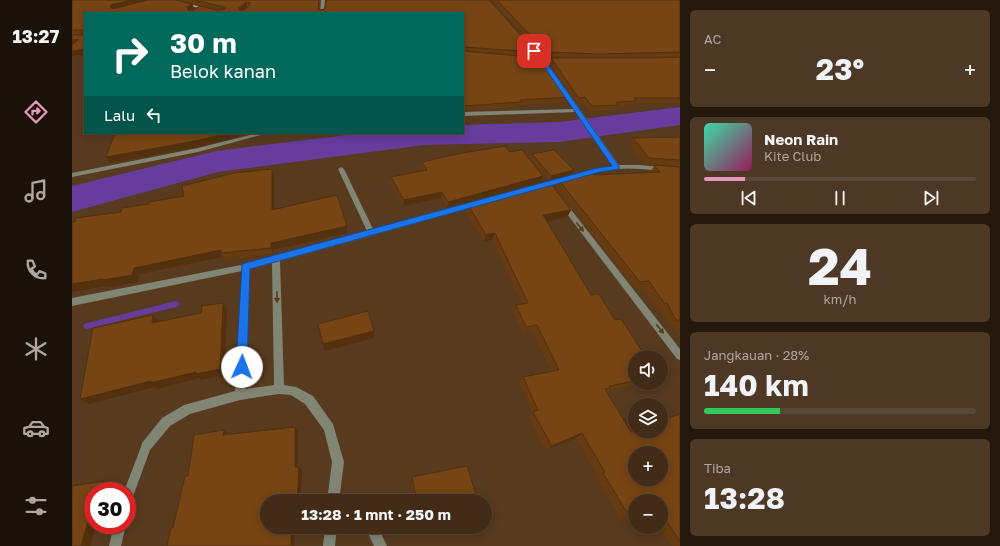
<!DOCTYPE html>
<html lang="id">
<head>
<meta charset="utf-8">
<style>
  body { margin:0; font-family:"Golos Text",sans-serif; background:#4c3824; color:#f1f3f6; height:100vh; display:flex; flex-direction:column; font-size:15px; white-space:nowrap }
  * { box-sizing:border-box; margin:0 }
  p { font-size:13px; color:#aea7a1 }
  .icon { flex:none; width:22px; height:22px; fill:none; stroke:currentColor; stroke-width:2; stroke-linecap:round; stroke-linejoin:round }
  .map { position:relative; flex:1; overflow:hidden }
  .panel { display:flex; flex-direction:column; gap:10px; padding:10px; background:#24180d; width:320px }
  .panel>* { flex:none }
  .banner { position:absolute; left:12px; top:12px; width:380px; height:122px; border-radius:0px; box-shadow:0 2px 10px #0003,0 0 0 1px #5a4836; background:#00695c; color:#fff; overflow:hidden }
  .tools { position:absolute; left:556px; top:350px; display:grid; gap:8px }
  .tools a { display:grid; place-items:center; width:40px; height:40px; border-radius:50%; background:#422c17; box-shadow:0 2px 10px #0003,0 0 0 1px #5a4836; font-size:20px }
  .speed { position:absolute; left:12px; top:482px; display:flex; gap:8px; font-size:20px; font-weight:700; text-align:center }
  .speed>* { display:grid; place-content:center; width:52px; height:52px; border-radius:50%; background:#422c17; box-shadow:0 2px 10px #0003,0 0 0 1px #5a4836; line-height:1 }
  .speed .limit { border:6px solid #d22; background:#fff; color:#111 }
  .pin { position:absolute; display:grid; place-items:center; width:34px; height:34px; color:#fff; margin:-17px; border-radius:8px; box-shadow:0 2px 6px #0006 }
  .me { position:absolute; width:44px; margin:-22px; rotate:2deg; stroke-linejoin:round; filter:drop-shadow(0 0 3px #0008) }
  .turn { display:flex; align-items:center; gap:14px; height:84px; padding:0 20px; font-size:18px }
  .turn .icon { width:52px; height:52px; stroke-width:2.5 }
  .turn b { display:block; font-size:28px; line-height:34px }
  .then { display:flex; align-items:center; height:38px; padding:0 20px; background:#0003; gap:8px; font-size:15px }
  .big { font-size:30px; font-weight:700; line-height:1.1 }
  .panel .widget { flex:1; display:flex; flex-direction:column; justify-content:center; gap:6px; min-width:0; padding:0 14px; border-radius:6px; background:#4c3824 }
  .panel .dial { align-items:center; gap:0 }
  .dial b { font-size:52px; line-height:1 }
  .song { display:flex; align-items:center; gap:12px }
  .cover { width:48px; height:48px; border-radius:6px; background:linear-gradient(135deg,hsl(160 70% 55%),hsl(330 70% 35%)) }
  .played { height:4px; border-radius:2px; background:linear-gradient(90deg,#e797bd 15%,#5a4836 15%) }
  .keys { display:flex; justify-content:space-around; direction:ltr }
  .heat { display:flex; justify-content:space-between; align-items:center; font-size:22px; direction:ltr }
  .charge { height:6px; border-radius:3px; background:linear-gradient(90deg,#34c759 28%,#5a4836 0) }
  .trip { position:absolute; left:188px; top:494px; width:232px; height:40px; border-radius:20px; background:#422c17; box-shadow:0 2px 10px #0003,0 0 0 1px #5a4836; font-weight:700; line-height:40px; text-align:center }
  main { display:flex; flex:1; min-height:0 }
  .menu { display:flex; flex-direction:column; width:72px; justify-content:space-around; align-items:center; background:#1a1209; color:#aea7a1 }
  .menu .icon { width:28px; height:28px }
  .menu .selected { color:#e797bd }
  .menu b { font-size:18px; color:#f1f3f6 }
  .map>svg:first-child { display:block }
</style>
</head>
<body>
<main>
<nav class="menu">
<b>13:27</b>
<svg class="icon selected" aria-label="directions" viewBox="0 0 24 24"><path d="M12 3l9 9-9 9-9-9zM9 14v-3h6M13 9l2 2-2 2"/></svg>
<svg class="icon" aria-label="music" viewBox="0 0 24 24"><path d="M9 18V5l10-2v13"/><circle cx="6" cy="18" r="3"/><circle cx="16" cy="16" r="3"/></svg>
<svg class="icon" aria-label="phone" viewBox="0 0 24 24"><path d="M5 4h4l2 5-3 2q2 4 5 5l2-3 5 2v4C11 20 4 13 5 4z"/></svg>
<svg class="icon" aria-label="climate" viewBox="0 0 24 24"><path d="M12 3v18M4 7l16 10M4 17L20 7"/></svg>
<svg class="icon" aria-label="car" viewBox="0 0 24 24"><path d="M5 17H2v-5l4-1 3-4h7l3 4 3 1v5h-3M9 17h6M6 11h13"/><circle cx="7" cy="17" r="2"/><circle cx="17" cy="17" r="2"/></svg>
<svg class="icon" aria-label="filters" viewBox="0 0 24 24"><path d="M4 7h16M4 17h16"/><circle cx="9" cy="7" r="2"/><circle cx="15" cy="17" r="2"/></svg>
</nav>
<div class="map">
<svg width="608" height="546" viewBox="0 0 608 546">
  <rect width="100%" height="100%" fill="#583a1f"/>
  <g fill="none" stroke-linecap="round" stroke-linejoin="round">
    <path fill="#663c9d" fill-rule="evenodd" d="M104,301L107,302L108,304L107,306L104,307L15,329L12,328L11,326L12,324L15,323Z"/>
    <path fill="#663c9d" fill-rule="evenodd" d="M608,107V125L487,142L352,145L146,172L0,212V186L144,151L291,133H391V125L487,122Z"/>
    <path fill="#808574" fill-rule="evenodd" d="M249,0H253L252,13H248Z"/>
    <g fill="#808574" fill-rule="evenodd">
      <path d="M456,44H458L476,64V66H472L456,46Z"/>
      <path d="M489,88H493L547,165H568L608,169V173C587,171 565,167 544,169C518,172 494,182 469,188L467,187V185L515,171L541,166L504,112L391,116V112L502,109L489,89Z"/>
      <path d="M186,133H196L126,152L0,177V173L126,148Z"/>
      <path d="M269,167L272,169L301,229L404,202L407,204L406,206L208,261L212,385L224,387L241,396L261,424L272,462L267,501H255L260,462L252,430L233,404L219,395L207,394L168,400L118,414L98,426L78,450L59,502L55,504V491H52L69,447L70,443L90,418L112,405L163,391L170,271L0,306V298L174,264L295,231L266,169ZM200,263L202,385L173,389L178,269Z"/>
      <path d="M489,202H493L608,349V360L605,359L489,206L488,204Z"/>
      <path d="M42,525H54L49,546H37Z"/>
      <path d="M253,527H265L263,546H251Z"/>
      <path d="M293,527H306L315,546H302Z"/>
    </g>
    <g fill="#a3ab8f" fill-rule="evenodd">
      <path d="M95,0H101L153,13H146Z"/>
      <path d="M461,59L487,60L489,61L487,62L459,61V60Z"/>
    </g>
  </g>
  <g fill="#663b11" fill-rule="evenodd">
    <path d="M0,0H104L120,4L122,8L119,10H121L128,6L145,10H147L107,0H247V9L248,10L253,9L254,0H417L464,52L462,57L412,53L469,58L497,97L495,102L447,105V107L391,110V13H13V55L0,56V35H10L0,34ZM175,6H176L173,10H170Z"/>
    <path d="M420,0H608V103H563L562,106L545,107L544,110L518,111L511,103H505L477,63L479,58H515L472,57ZM605,57L583,58H541Z"/>
    <path d="M608,137V338L600,326H597L588,309L585,310L571,288H563L483,186L486,179L511,175L578,173V172L583,165L572,164L557,144L561,138Z"/>
    <path d="M438,152L468,182L375,208L369,198L331,206L319,183V177L351,170L349,168L350,162Z"/>
    <path d="M460,154L502,170L499,174L478,180L458,159Z"/>
    <path d="M202,176V209L275,233L201,250V254L153,260L151,257L67,274L66,282L37,287L36,286L0,292V222L49,212L77,204Z"/>
    <path d="M395,203L499,210L495,217L475,221L519,295L563,357V383H577L534,391L559,432L608,414V546H600L587,527H589V501L557,516L548,518L523,476L525,475L504,438L474,450L456,417L460,413L447,382L451,377L480,372L460,332L450,333L441,312L444,305L450,304L420,240L412,242L393,211Z"/>
    <path d="M589,364L596,375L589,380Z"/>
    <path d="M340,477L406,501H343L339,480Z"/>
  </g>
  <g fill="#53300e">
    <path d="M59,0H77L41,10L38,7L39,5Z"/>
    <path d="M174,2L175,6L168,12L167,10V8Z"/>
    <path d="M120,4L122,8L116,12L115,7Z"/>
    <path d="M7,39L0,45V40Z"/>
    <path d="M13,49V55L0,56V51Z"/>
    <path d="M157,133H180L126,147L38,163L34,157Z"/>
    <path d="M200,169L202,176V217L200,210Z"/>
    <path d="M502,170L499,174L478,180L479,176Z"/>
    <path d="M471,176L468,182L375,208L376,202Z"/>
    <path d="M370,192L369,198L331,206L332,200Z"/>
    <path d="M499,210L495,217L468,223L471,215Z"/>
    <path d="M275,226V233L201,250V254L199,248V243Z"/>
    <path d="M423,233L420,240L412,242L414,235Z"/>
    <path d="M149,250V253L151,257L67,274L66,282L37,287L36,286L0,292V284L31,279L62,268Z"/>
    <path d="M151,303L155,310L152,375L129,380L127,378L85,389L83,387L17,404L8,399Z"/>
    <path d="M81,315L87,321L80,323Z"/>
    <path d="M302,331V338L253,351L251,344Z"/>
    <path d="M223,427L226,431L225,471L223,467Z"/>
    <path d="M152,430L157,435H151Z"/>
    <path d="M510,433L504,438L474,450L480,446Z"/>
    <path d="M227,467L230,470L228,501H225Z"/>
    <path d="M31,481L38,484L36,491H28Z"/>
    <path d="M18,514L21,515V525H24L18,546H9Z"/>
    <path d="M219,527H223L222,546H219Z"/>
  </g>
  <g fill="#774514" stroke="#53300e" fill-rule="evenodd">
    <path d="M0,0H59L39,5L38,7L41,9L76,0H104L120,4L115,7L116,10H121L128,6L145,10L153,9L152,7L123,0H247L246,9L248,10L253,9L254,0H417L464,52L392,47L391,50V13H13V49L0,51V45L7,39L0,40V35H10L12,30H0ZM174,2L179,3L173,10H167V8Z"/>
    <path d="M425,0H608V52L528,54L474,52Z"/>
    <path d="M391,51L469,58L497,97L448,100L449,102L391,106Z"/>
    <path d="M608,57V98H562L564,101L544,102L546,105L520,106L513,97L507,98L479,58H583Z"/>
    <path d="M43,133H157L123,141L34,157Z"/>
    <path d="M608,137V160L577,158L561,138Z"/>
    <path d="M433,146L438,152L450,150L471,176L376,202L370,192L332,200L319,177L355,170L350,162L385,154Z"/>
    <path d="M482,150L502,170L479,176L460,154Z"/>
    <path d="M582,165L608,167V320H604L595,303H592L577,281L568,282L486,179L508,173L511,175L521,173L522,175L588,172Z"/>
    <path d="M200,169V210L265,195L275,226L199,243V248L149,253V250L62,268L60,275L31,280V279L0,284V222H3L4,218L49,212L50,208L77,204V202L112,196L110,186L162,173Z"/>
    <path d="M477,181L499,210L471,215L519,295L527,294L543,320L549,319L570,351L579,349L584,357H563V381L537,386L538,388L533,389L559,432L563,431H589V421L608,414V541L589,513V501H563V513L557,516L531,473L533,472L510,433L480,446L461,412L466,410L451,377L487,370L465,325L454,327L444,305L456,303L423,233L414,235L395,203ZM563,453H589V479H563Z"/>
    <path d="M151,303L148,369L124,374V372L78,383L79,381L8,399L21,328L81,315L80,323L129,313L130,306Z"/>
    <path d="M296,311L302,331L251,344L246,324Z"/>
    <path d="M589,364L596,375L589,377Z"/>
    <path d="M223,427V467H227L225,501H195V527H219V546H95L99,528H101L113,476H116L122,435L152,430L151,435Z"/>
    <path d="M395,466L406,501H345L340,477Z"/>
    <path d="M31,481L28,491H21V514H18L9,546H0V486Z"/>
  </g>
  <defs><path id="oneway-solid" d="M-6-.8H1V-3.2L6.5 0L1 3.2V.8H-6Z"/></defs>
  <g fill="#553c23">
    <use href="#oneway-solid" transform="translate(508 227) rotate(52)"/>
    <use href="#oneway-solid" transform="translate(205 297) rotate(89)"/>
    <use href="#oneway-solid" transform="translate(588 329) rotate(52)"/>
  </g>
  <path fill="#1a73e8" stroke="#114b97" d="M462,49L473,60L547,166V169L528,172L178,269L175,367L173,370L170,372L166,370L164,367L170,264L525,168L540,166L469,62L459,51Z"/>
</svg>
<div class="tools">
<a><svg class="icon" aria-label="sound" viewBox="0 0 24 24"><path d="M4 9h4l5-4v14l-5-4H4zM17 9q2 3 0 6"/></svg></a>
<a><svg class="icon" aria-label="layers" viewBox="0 0 24 24"><path d="M12 4l9 5-9 5-9-5zM3 14l9 5 9-5"/></svg></a>
<a>+</a>
<a>−</a>
</div>
<div class="speed"><div class="limit">30</div></div>
<div class="pin" style="left:462px;top:51px;background:#d93025"><svg class="icon" aria-label="arrive" viewBox="0 0 24 24"><path d="M6 21V4h12l-3 4 3 4H6"/></svg></div>
<svg class="me" style="left:170px;top:367px" viewBox="-20 -20 40 40"><circle r="19" fill="#fff"/><path d="M0-13L10 11 0 6-10 11z" fill="#1a73e8"/></svg>
<div class="trip">13:28 · 1 mnt · 250 m</div>
<div class="banner">
<div class="turn"><svg class="icon" aria-label="right" viewBox="0 0 24 24"><path d="M7 20v-9h11M14 6l5 5-5 5"/></svg><div><b>30 m</b>Belok kanan</div></div>
<div class="then">Lalu<svg class="icon" aria-label="left" viewBox="0 0 24 24"><path d="M17 20v-9H6M10 6l-5 5 5 5"/></svg></div>
</div>
</div>
<section class="panel">
<div class="widget"><p>AC</p>
<div class="heat"><a>−</a><b class="big">23°</b><a>+</a></div>
</div>
<div class="widget">
<div class="song"><i class="cover"></i><div><b>Neon Rain</b><p>Kite Club</p></div></div>
<div class="played"></div>
<div class="keys"><svg class="icon" aria-label="previous" viewBox="0 0 24 24"><path d="M18 5L8 12l10 7zM5 5v14"/></svg><svg class="icon" aria-label="pause" viewBox="0 0 24 24"><path d="M8 5v14M16 5v14"/></svg><svg class="icon" aria-label="next" viewBox="0 0 24 24"><path d="M6 5l10 7-10 7zM19 5v14"/></svg></div>
</div>
<div class="widget dial"><b>24</b><p>km/h</p></div>
<div class="widget"><p>Jangkauan · 28%</p><b class="big">140 km</b><div class="charge"></div></div>
<div class="widget"><p>Tiba</p><b class="big">13:28</b></div>
</section>
</main>
</body>
</html>
